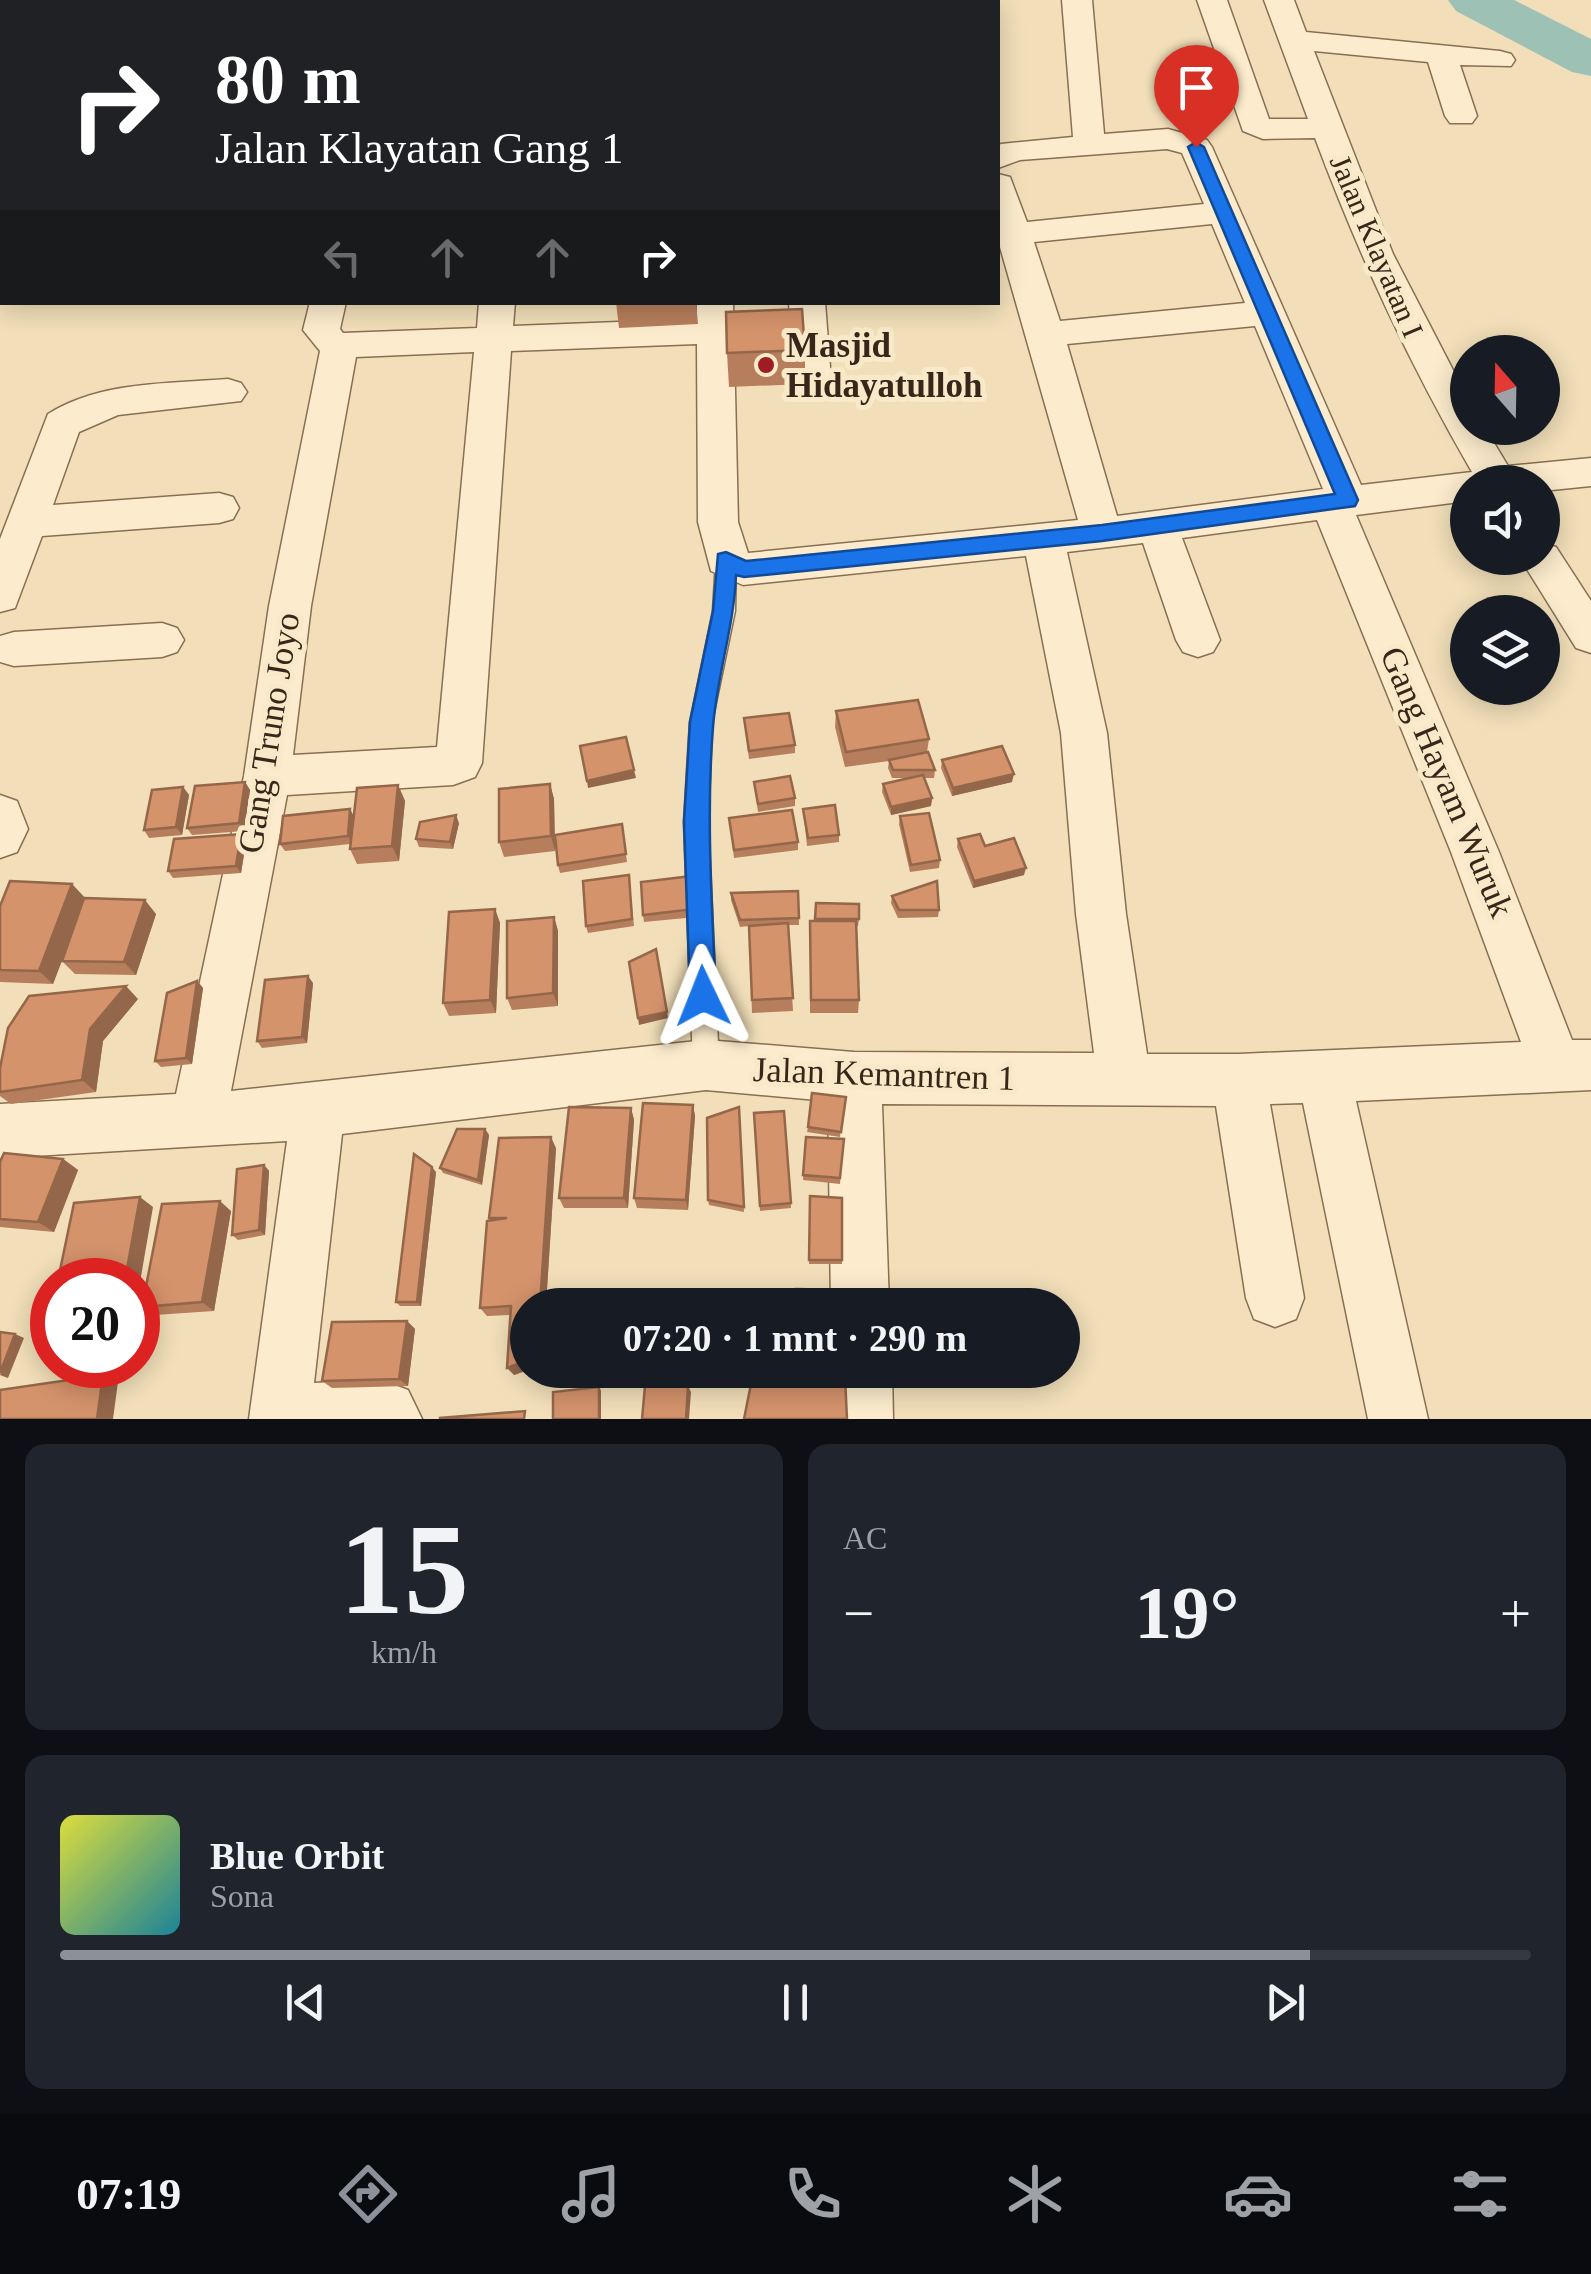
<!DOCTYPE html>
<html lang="id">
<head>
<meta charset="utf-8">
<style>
  body { margin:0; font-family:Georgia,serif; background:#20242c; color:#f1f3f6; height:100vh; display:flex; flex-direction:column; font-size:38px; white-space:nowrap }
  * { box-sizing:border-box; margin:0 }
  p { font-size:32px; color:#9ea1a6 }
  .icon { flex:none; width:55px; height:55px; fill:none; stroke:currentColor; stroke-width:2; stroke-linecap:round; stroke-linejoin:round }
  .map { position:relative; height:1419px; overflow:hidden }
  .panel { display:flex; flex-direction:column; gap:25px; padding:25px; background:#0d0f14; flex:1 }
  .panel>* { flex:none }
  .hud { position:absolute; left:0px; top:0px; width:1000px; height:305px; box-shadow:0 5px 25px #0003; background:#202124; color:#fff; overflow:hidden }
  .needle { width:65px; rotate:340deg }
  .buttons { position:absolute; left:1450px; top:335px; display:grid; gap:20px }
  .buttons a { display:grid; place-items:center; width:110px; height:110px; border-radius:50%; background:#171b24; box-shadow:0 5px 25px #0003; font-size:50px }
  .speed { position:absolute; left:30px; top:1258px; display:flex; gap:20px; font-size:50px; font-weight:700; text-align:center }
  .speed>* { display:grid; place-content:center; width:130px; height:130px; border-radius:50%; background:#171b24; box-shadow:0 5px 25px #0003; line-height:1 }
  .speed .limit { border:15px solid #d22; background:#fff; color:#111 }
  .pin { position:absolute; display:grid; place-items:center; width:85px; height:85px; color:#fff; margin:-102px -42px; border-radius:50% 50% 50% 0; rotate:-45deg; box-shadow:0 0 10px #0007 }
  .pin .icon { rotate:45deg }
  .me { position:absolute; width:110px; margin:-55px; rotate:358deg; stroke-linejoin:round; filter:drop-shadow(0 0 8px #0008) }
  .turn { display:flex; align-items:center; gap:35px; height:210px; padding:0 50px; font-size:45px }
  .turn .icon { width:130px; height:130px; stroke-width:2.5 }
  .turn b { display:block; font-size:70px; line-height:85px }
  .lanes { display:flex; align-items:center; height:95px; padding:0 50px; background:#0003; justify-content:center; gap:50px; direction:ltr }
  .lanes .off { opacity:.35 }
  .big { font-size:75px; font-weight:700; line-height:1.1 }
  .panel .widget { flex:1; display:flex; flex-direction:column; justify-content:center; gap:15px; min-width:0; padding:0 35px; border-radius:20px; background:#20242c }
  .panel .dial { align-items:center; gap:0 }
  .dial b { font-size:130px; line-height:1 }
  .song { display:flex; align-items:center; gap:30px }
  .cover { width:120px; height:120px; border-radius:15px; background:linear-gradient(135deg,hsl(60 70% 55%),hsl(190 70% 35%)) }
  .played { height:10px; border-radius:5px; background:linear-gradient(90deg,#8c9099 85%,#363941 85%) }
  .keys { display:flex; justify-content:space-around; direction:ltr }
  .heat { display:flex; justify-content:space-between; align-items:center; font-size:55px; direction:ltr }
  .panel .tiles { flex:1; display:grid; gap:25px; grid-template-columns:1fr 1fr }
  .widget:last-child { grid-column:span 2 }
  .trip { position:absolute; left:510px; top:1288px; width:570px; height:100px; border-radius:50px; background:#171b24; box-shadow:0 5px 25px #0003; font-weight:700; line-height:100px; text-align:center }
  .tabs { display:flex; height:160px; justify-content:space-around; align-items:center; background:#090b0e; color:#9ea1a6 }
  .tabs .icon { width:70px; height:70px }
  .tabs .current { color:#8c9099 }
  .tabs b { font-size:45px; color:#f1f3f6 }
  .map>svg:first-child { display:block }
</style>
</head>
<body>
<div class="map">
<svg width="1591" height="1419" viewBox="0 0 1591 1419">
  <rect width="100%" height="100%" fill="#f2dfb9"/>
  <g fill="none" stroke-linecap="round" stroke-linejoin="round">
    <g fill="#9ec1b6" fill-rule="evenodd">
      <path d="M535,0H589L590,2H537Z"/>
      <path d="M1448,0H1514L1591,39V76L1572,72L1456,11Z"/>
      <path d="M2,156V194L0,195V157Z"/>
    </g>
    <g stroke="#896e53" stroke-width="3">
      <g id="service">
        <path d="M647,0H661L662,2H648Z"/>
        <path d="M759,0H773L774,2H760Z"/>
        <path d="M726,552L736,560L735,611L712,722L708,822L719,1065L715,1074L706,1078L697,1074L693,1065L684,822L690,722L713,611L716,560Z"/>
      </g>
    </g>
    <g stroke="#896e53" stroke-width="3">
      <g id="minor">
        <path d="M1062,0H1092L1104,134L1168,129L1207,140L1212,147L1361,485L1472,472C1408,361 1360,258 1315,138L1263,139L1243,131L1197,0H1227L1269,119H1308L1264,0H1294L1306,32L1500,51L1511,54L1515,60L1511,66L1460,65L1477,116L1472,123H1450L1445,116L1428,62L1314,51L1393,254L1468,399V428H1485L1508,466L1591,458V486L1542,491V482H1468V501L1356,515L1499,852L1572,1040H1591V1090L1356,1101L1428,1419H1368L1303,1103L1270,1104L1304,1298L1296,1319L1275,1327L1254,1319L1246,1298L1216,1106L882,1104L889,1305H831L828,1101L706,1090L342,1134L314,1383L378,1379L408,1390L422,1419H249L287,1141L0,1158V1104L176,1094L244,776L269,606L320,351L303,330L310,302H346L340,329L343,333L477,328L479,302H515L513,326L697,319V302H733L738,522L748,553L1078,520L998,240V174L1010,177L1027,222L1204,204L1182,153L1167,149L1020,160L998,168V146L1001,144L1073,137ZM1212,224L1245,303L1060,321L1034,242ZM1255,326L1323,489L1117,516L1067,344ZM697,344L698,522L711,571L743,585L1026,556L1061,733L1076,914L1094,1053L854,1052L706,1040L231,1091L287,795L453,785L475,777L482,763L511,351ZM474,352L437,747L293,755L311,606L356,357ZM1317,520L1451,852L1521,1042L1239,1054H1147L1126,914L1107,733L1067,552L1143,543L1176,640L1183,652L1198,657L1213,652L1220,640L1182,538Z"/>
        <path d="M789,302H825L831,380L825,389L812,393L799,389L793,380Z"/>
        <path d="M228,379L241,383L247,392L241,401L118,415L79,432L53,505L219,493L233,497L239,508L233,519L219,523L42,536L15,608L0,612V539L48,414C101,381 167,384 228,379Z"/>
        <path d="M1542,543L1556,547L1591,601V653L1576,648L1520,558H1542Z"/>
        <path d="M162,623L177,628L184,640L177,652L162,657L14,666L0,662V636L14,632Z"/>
        <path d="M0,795L17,801L28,829L17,852L0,858Z"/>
        <path d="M832,1370H892L893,1419H833Z"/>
      </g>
    </g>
    <use href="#service" fill="#fceccd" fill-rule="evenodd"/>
    <use href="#minor" fill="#fceccd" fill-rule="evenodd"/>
  </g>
  <g fill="#b67e5c">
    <path d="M616,302H696L698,324L619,328Z"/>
    <path d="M805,350V384L729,387L727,353Z"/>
    <path d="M836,711L929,739L927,752L935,770L934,778H924L932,798L931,806L891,815L882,792L883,784L911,778H892L888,768L889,761L845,767L835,727Z"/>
    <path d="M744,718L795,745V753L749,759Z"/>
    <path d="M942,760L1012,782L952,796L941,768Z"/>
    <path d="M245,782L250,790L244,831L192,835L187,828Z"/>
    <path d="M754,782L795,798V806L758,812Z"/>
    <path d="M550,784L554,799L555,851L504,857L499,842Z"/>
    <path d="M398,785L405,801L399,861L357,864L350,849V844L285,851L280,844L350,809L354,817Z"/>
    <path d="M183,787L189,795L182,835L149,838L144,830Z"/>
    <path d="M803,809L839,835V842L807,846Z"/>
    <path d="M900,816L940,860L939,868L910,872L899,824Z"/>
    <path d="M729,818L798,842V850L734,858Z"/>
    <path d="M459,823L453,849L419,847L416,839Z"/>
    <path d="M622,824L627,862L560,873L558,865Z"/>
    <path d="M241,834L246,842L241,873L173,878L168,871Z"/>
    <path d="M958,839L985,846L1024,875L973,888L957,847Z"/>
    <path d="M629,875L634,926L588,933L586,926Z"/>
    <path d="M692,876L696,917L644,922L643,915Z"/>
    <path d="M72,884L85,898L156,914L136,975L75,974L62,961L53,984L0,982V906Z"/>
    <path d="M798,891L799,925H788L793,1011L752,1013L749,926L740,927L731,900V893Z"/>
    <path d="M892,896L939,910L938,917L898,918L891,903Z"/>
    <path d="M816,903L859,919L858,926H857L859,1000L858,1013H810V921H815Z"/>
    <path d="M495,909L500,923L496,1013L449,1016L443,1003Z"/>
    <path d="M554,917L558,931V1006L512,1010L507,998Z"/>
    <path d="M197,981L203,988L192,1064L161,1067L155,1061Z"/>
    <path d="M313,983L307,1043L262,1048L257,1041Z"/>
    <path d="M138,999L103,1041L96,1092L11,1104L0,1096V1068Z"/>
    <path d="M846,1097L840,1137L807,1132L808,1127Z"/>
    <path d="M693,1105L695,1116L688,1210L637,1208L634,1198Z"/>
    <path d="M739,1107L744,1212L709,1205L708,1200Z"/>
    <path d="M631,1108L634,1120L628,1208H564L559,1198Z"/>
    <path d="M784,1111L791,1208L760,1211L754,1113Z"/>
    <path d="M485,1129L489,1135L482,1185L443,1173L440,1168Z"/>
    <path d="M806,1137L844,1139L840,1184L803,1180Z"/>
    <path d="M556,1148L546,1305H528V1370L514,1375L510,1315L487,1316L480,1308L491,1220L489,1218Z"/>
    <path d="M63,1159L78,1170L54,1232L0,1227V1162Z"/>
    <path d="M264,1165L269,1171L265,1235L238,1240L232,1235Z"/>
    <path d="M436,1172L421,1306H400L396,1302Z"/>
    <path d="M810,1196L842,1198V1264H809Z"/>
    <path d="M231,1211L214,1311L155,1315L142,1307Z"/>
    <path d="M407,1321L415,1329L408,1386L332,1388L322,1381Z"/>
    <path d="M554,1370H598V1372L556,1373Z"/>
    <path d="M611,1370H658L657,1373Z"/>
  </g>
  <g fill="#94674b">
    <path d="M634,770L636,778L588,788L587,781Z"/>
    <path d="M1014,774L1012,782L952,796L953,788Z"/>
    <path d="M245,782L250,790L244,831L239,823Z"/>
    <path d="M550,784L554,799L555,851L551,836Z"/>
    <path d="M398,785L405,801L399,861L392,846Z"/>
    <path d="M183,787L189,795L182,835L176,827Z"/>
    <path d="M932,798L931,806L891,815V807Z"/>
    <path d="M350,809L354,817L352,844L348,836Z"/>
    <path d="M456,815L459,823L453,849L450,842Z"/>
    <path d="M241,834L246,842L241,873L236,866Z"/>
    <path d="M1026,868L1024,875L973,888L974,881Z"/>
    <path d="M72,884L85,898L53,984L39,971Z"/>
    <path d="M145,900L156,914L136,975L124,962Z"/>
    <path d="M495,909L500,923L496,1013L490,1000Z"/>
    <path d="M554,917L558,931V1006L553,993Z"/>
    <path d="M308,976L313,983L307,1043L302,1037Z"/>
    <path d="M197,981L203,988L192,1064L186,1058Z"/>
    <path d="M126,986L138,999L103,1041L96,1092L82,1080L90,1029Z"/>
    <path d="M667,1012L668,1018L639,1025L638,1018Z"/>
    <path d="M693,1105L695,1116L688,1210L686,1200Z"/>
    <path d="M631,1108L634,1120L628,1208L624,1198Z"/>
    <path d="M485,1129L489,1135L482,1185L478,1180Z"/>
    <path d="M551,1137L556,1148L546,1305H540Z"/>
    <path d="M63,1159L78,1170L54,1232L38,1222Z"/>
    <path d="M264,1165L269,1171L265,1235L259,1230Z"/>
    <path d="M432,1167L436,1172L421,1306L417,1302Z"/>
    <path d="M140,1197L153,1207L138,1294V1280H125Z"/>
    <path d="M220,1201L231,1211L214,1311L202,1302Z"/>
    <path d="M407,1321L415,1329L408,1386L399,1379Z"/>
    <path d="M15,1334L24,1338L8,1378L0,1375Z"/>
    <path d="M528,1360V1370L514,1375L507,1368Z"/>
    <path d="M103,1375L118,1382L113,1419H97Z"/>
    <path d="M688,1386L691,1392L689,1419H686Z"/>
    <path d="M599,1387L601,1391V1419H599Z"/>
  </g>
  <g fill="#d4936b" stroke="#94674b" stroke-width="2.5">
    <path d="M802,309L805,350L727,353L726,312Z"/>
    <path d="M918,700L929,739L846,752L836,711Z"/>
    <path d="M789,713L795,745L749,751L744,718Z"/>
    <path d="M626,737L634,770L587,781L580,746Z"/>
    <path d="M1002,746L1014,774L953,788L942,760Z"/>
    <path d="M928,752L935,770H893L889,760Z"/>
    <path d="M923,775L932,798L891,807L883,784Z"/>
    <path d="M790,776L795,798L758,804L754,782Z"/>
    <path d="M245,782L239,823L187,828L195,786Z"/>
    <path d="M550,784L551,836L499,842V789Z"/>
    <path d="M398,785L392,846L350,849L357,788Z"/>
    <path d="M183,787L176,827L144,830L152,790Z"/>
    <path d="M835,805L839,835L808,838L803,809Z"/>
    <path d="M350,809L348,836L280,844L283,816Z"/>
    <path d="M792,810L798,842L734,850L729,818Z"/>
    <path d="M929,813L940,860L911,865L900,816Z"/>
    <path d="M456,815L450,842L416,839L420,822Z"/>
    <path d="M622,824L626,854L558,865L555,835Z"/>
    <path d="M241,834L236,866L168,871L174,839Z"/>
    <path d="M980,834L985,846L1014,838L1026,868L974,881L958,839Z"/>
    <path d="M629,875L632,919L586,926L583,881Z"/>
    <path d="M692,876L695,909L643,915L641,882Z"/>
    <path d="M10,881L72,884L39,971L0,970V906Z"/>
    <path d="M937,881L939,910H899L892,896Z"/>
    <path d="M798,891L799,918L740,920L731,893Z"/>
    <path d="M84,898L145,900L124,962L62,961Z"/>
    <path d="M816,903L859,904V919H815Z"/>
    <path d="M495,909L490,1000L443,1003L449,912Z"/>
    <path d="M554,917L553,993L507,998V921Z"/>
    <path d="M810,921H856L859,1000H811Z"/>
    <path d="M788,923L793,998L752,1000L749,926Z"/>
    <path d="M656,949L667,1012L638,1018L629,962Z"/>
    <path d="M308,976L302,1037L257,1041L265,980Z"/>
    <path d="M197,981L186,1058L155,1061L167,993Z"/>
    <path d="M126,986L90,1029L82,1080L0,1092V1068L8,1028L29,996Z"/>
    <path d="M812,1093L846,1097L841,1132L808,1127Z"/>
    <path d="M643,1103L693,1105L686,1200L634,1198Z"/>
    <path d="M569,1107L631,1108L624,1198H559Z"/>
    <path d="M739,1107L744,1207L708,1200L707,1118Z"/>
    <path d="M784,1111L791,1203L760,1206L754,1113Z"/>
    <path d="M457,1129H485L478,1180L440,1168Z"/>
    <path d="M551,1137L540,1305H528V1360L507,1368L511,1306L480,1308L487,1221L507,1218H489L499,1138Z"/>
    <path d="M806,1137L844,1139L840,1178L803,1175Z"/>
    <path d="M4,1153L63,1159L38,1222L0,1219V1162Z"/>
    <path d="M414,1154L432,1167L417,1302H396Z"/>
    <path d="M264,1165L259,1230L232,1235L237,1169Z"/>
    <path d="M810,1196L842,1198V1260H809Z"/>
    <path d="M140,1197L125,1280H58L74,1203Z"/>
    <path d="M220,1201L202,1302L142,1307L162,1204Z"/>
    <path d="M796,1289L844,1290L845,1305H796Z"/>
    <path d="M618,1290L665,1294L663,1305H616Z"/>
    <path d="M560,1296H602L601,1305H559Z"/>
    <path d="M52,1307V1338H46Z"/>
    <path d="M407,1321L399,1379L322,1381L332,1322Z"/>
    <path d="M0,1332L15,1334L0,1373Z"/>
    <path d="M103,1375L97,1419H0V1390Z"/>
    <path d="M845,1376L847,1419H744L752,1379Z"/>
    <path d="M645,1386H688L686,1419H642Z"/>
    <path d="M599,1387V1419H553V1392Z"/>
    <path d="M525,1411L524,1419H440V1418Z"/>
  </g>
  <path fill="#1a73e8" stroke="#114b97" stroke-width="2.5" d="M1196,142L1204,147L1358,500L1355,506L1102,541L744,577L736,575C734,627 717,675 713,727C706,816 712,906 716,996L712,1004L703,1008L694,1004L690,996L684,822L690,722L713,611L718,554L726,552L746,561L1102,525L1335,494L1188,147Z"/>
  <circle fill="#9d1d23" stroke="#f8e9c9" stroke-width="4" cx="766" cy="365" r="10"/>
  <g text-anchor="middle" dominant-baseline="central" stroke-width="10" stroke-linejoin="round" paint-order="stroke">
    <g font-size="30" fill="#372619" stroke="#f8e9c9">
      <text transform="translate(1377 246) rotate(67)">Jalan Klayatan I</text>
    </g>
    <g font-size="35" font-weight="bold" fill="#372619" stroke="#f8e9c9" text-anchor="start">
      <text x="786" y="345">Masjid<tspan x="786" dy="40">Hidayatulloh</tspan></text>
    </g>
    <g font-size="35" fill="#372619" stroke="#f8e9c9">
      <text transform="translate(269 733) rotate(-81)">Gang Truno Joyo</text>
      <text transform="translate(1447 782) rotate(67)">Gang Hayam Wuruk</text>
      <text transform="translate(884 1074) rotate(2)">Jalan Kemantren 1</text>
    </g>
  </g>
</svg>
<div class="buttons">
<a><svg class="needle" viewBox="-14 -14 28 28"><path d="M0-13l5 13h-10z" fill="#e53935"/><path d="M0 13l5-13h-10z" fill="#9ea1a6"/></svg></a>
<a><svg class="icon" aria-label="sound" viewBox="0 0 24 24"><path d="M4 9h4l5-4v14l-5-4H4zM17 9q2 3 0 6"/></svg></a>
<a><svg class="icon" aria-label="layers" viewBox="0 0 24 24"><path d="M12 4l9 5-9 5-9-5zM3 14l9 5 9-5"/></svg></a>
</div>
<div class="speed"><div class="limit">20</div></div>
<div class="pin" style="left:1196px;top:147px;background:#d93025"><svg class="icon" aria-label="arrive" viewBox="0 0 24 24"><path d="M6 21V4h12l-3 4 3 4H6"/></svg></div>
<svg class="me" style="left:703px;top:996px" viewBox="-20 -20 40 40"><path d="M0-17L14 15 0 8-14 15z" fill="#1a73e8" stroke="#fff" stroke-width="4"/></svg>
<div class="trip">07:20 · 1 mnt · 290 m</div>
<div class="hud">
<div class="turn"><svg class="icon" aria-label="right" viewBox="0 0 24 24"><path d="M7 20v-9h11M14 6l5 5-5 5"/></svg><div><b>80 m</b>Jalan Klayatan Gang 1</div></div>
<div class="lanes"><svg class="icon off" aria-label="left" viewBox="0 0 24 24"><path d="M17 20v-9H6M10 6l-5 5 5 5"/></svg><svg class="icon off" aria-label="ahead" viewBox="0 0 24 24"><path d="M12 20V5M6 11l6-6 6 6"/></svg><svg class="icon off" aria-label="ahead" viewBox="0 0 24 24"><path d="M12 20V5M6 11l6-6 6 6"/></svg><svg class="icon" aria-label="right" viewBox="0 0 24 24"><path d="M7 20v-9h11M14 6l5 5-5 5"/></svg></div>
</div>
</div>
<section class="panel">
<div class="tiles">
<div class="widget dial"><b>15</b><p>km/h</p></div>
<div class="widget"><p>AC</p>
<div class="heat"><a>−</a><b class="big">19°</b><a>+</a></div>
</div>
<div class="widget">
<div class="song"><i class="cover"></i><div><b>Blue Orbit</b><p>Sona</p></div></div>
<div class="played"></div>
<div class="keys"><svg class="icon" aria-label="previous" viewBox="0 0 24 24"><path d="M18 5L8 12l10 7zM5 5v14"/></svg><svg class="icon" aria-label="pause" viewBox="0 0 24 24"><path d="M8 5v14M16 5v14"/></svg><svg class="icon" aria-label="next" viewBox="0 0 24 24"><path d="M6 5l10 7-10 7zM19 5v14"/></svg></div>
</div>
</div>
</section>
<nav class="tabs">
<b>07:19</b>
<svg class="icon current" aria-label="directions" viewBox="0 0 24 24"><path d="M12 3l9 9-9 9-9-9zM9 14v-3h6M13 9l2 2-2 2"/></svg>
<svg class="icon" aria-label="music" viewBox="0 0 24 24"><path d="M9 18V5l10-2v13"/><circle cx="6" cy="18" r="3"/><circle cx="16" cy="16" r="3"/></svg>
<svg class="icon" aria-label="phone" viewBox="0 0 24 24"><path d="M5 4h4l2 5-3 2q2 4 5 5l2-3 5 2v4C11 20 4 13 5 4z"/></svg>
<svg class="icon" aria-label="climate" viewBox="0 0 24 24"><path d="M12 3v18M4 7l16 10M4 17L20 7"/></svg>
<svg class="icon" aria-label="car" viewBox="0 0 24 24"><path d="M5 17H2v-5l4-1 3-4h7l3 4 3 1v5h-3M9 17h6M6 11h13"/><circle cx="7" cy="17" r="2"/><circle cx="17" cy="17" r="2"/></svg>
<svg class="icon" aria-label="filters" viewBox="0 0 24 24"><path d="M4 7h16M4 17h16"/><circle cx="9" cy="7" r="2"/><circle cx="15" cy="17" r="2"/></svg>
</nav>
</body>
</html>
